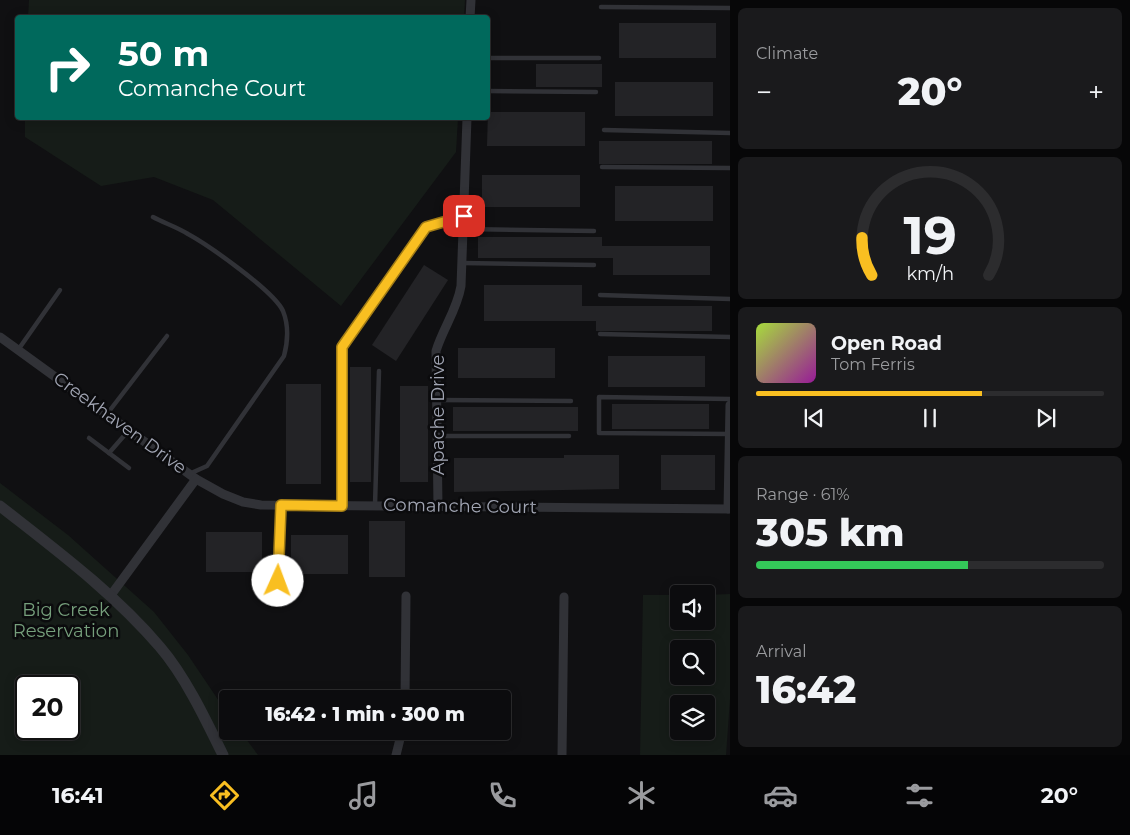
<!DOCTYPE html>
<html lang="en">
<head>
<meta charset="utf-8">
<style>
  body { margin:0; font-family:Montserrat,sans-serif; background:#1a1a1c; color:#f1f3f6; height:100vh; display:flex; flex-direction:column; font-size:19px; white-space:nowrap }
  * { box-sizing:border-box; margin:0 }
  p { font-size:16px; color:#9a9b9e }
  .icon { flex:none; width:28px; height:28px; fill:none; stroke:currentColor; stroke-width:2; stroke-linecap:round; stroke-linejoin:round }
  .map { position:relative; flex:1; overflow:hidden }
  .panel { display:flex; flex-direction:column; gap:8px; padding:8px; background:#070708; width:400px }
  .panel>* { flex:none }
  .top-card { position:absolute; left:15px; top:15px; width:475px; height:105px; border-radius:5px; box-shadow:0 2px 12px #0003,0 0 0 1px #2c2c2e; background:#00695c; color:#fff; overflow:hidden }
  .buttons { position:absolute; left:670px; top:585px; display:grid; gap:10px }
  .buttons a { display:grid; place-items:center; width:45px; height:45px; border-radius:5px; background:#0c0c0e; box-shadow:0 2px 12px #0003,0 0 0 1px #2c2c2e; font-size:25px }
  .speed { position:absolute; left:15px; top:675px; display:flex; gap:10px; font-size:25px; font-weight:700; text-align:center }
  .speed>* { display:grid; place-content:center; width:65px; height:65px; border-radius:50%; background:#0c0c0e; box-shadow:0 2px 12px #0003,0 0 0 1px #2c2c2e; line-height:1 }
  .speed .limit { border:2px solid #111; border-radius:8px; background:#fff; color:#111 }
  .pin { position:absolute; display:grid; place-items:center; width:42px; height:42px; color:#fff; margin:-21px; border-radius:10px; box-shadow:0 2px 8px #0006 }
  .me { position:absolute; width:55px; margin:-28px; rotate:2deg; stroke-linejoin:round; filter:drop-shadow(0 0 4px #0008) }
  .turn { display:flex; align-items:center; gap:18px; height:105px; padding:0 20px; font-size:22px }
  .turn .icon { width:65px; height:65px; stroke-width:2.5 }
  .turn b { display:block; font-size:35px; line-height:42px }
  .big { font-size:38px; font-weight:800; line-height:1.1 }
  .panel .tile { flex:1; display:flex; flex-direction:column; justify-content:center; gap:8px; min-width:0; padding:0 18px; border-radius:8px; background:#1a1a1c }
  .panel .dial { align-items:center; gap:0 }
  .dial svg { height:130px; overflow:visible; fill:none; stroke:#2c2c2e; stroke-width:7; stroke-linecap:round; text-anchor:middle }
  .dial text { fill:#f1f3f6; stroke:none }
  .song { display:flex; align-items:center; gap:15px }
  .cover { width:60px; height:60px; border-radius:8px; background:linear-gradient(135deg,hsl(80 70% 55%),hsl(300 70% 35%)) }
  .played { height:5px; border-radius:2px; background:linear-gradient(90deg,#f9bf21 65%,#2c2c2e 65%) }
  .keys { display:flex; justify-content:space-around; direction:ltr }
  .heat { display:flex; justify-content:space-between; align-items:center; font-size:28px; direction:ltr }
  .charge { height:8px; border-radius:4px; background:linear-gradient(90deg,#34c759 61%,#2c2c2e 0) }
  .trip { position:absolute; left:219px; top:690px; width:292px; height:50px; border-radius:5px; background:#0c0c0e; box-shadow:0 2px 12px #0003,0 0 0 1px #2c2c2e; font-weight:800; line-height:50px; text-align:center }
  .tab-bar { display:flex; height:80px; justify-content:space-around; align-items:center; background:#050506; color:#9a9b9e }
  .tab-bar .icon { width:35px; height:35px }
  .tab-bar .current { color:#f9bf21 }
  .tab-bar b { font-size:22px; color:#f1f3f6 }
  main { display:flex; flex:1; min-height:0 }
  .map>svg:first-child { display:block }
</style>
</head>
<body>
<main>
<div class="map">
<svg width="730" height="755" viewBox="0 0 730 755">
  <rect width="100%" height="100%" fill="#101012"/>
  <g fill="#161c18" fill-rule="evenodd">
    <path d="M29,0H465L464,18H28Z"/>
    <path d="M25,118H458L456,152L341,306L213,200L154,177L101,186L25,137Z"/>
    <path d="M0,483L68,535L154,612L188,655L227,713L228,731H240L258,755H0ZM26,686H69V729H26Z"/>
    <path d="M730,594V699L726,755H640L643,595H679V621H706V595ZM679,649H706V676H679ZM679,704H706V731H679Z"/>
  </g>
  <g fill="#232326">
    <rect x="619" y="23" width="97" height="35"/>
    <rect x="536" y="64" width="66" height="23"/>
    <rect x="615" y="82" width="98" height="34"/>
    <path d="M488,112H585V146H487Z"/>
    <rect x="599" y="141" width="113" height="23"/>
    <rect x="482" y="175" width="98" height="32"/>
    <rect x="615" y="186" width="98" height="35"/>
    <path d="M478,237H602V246H710V275H613V258H478Z"/>
    <path d="M424,265L448,280L396,361L372,345Z"/>
    <path d="M484,285H582V306H712V331H596V321H484Z"/>
    <rect x="458" y="348" width="97" height="30"/>
    <rect x="608" y="356" width="97" height="31"/>
    <rect x="350" y="367" width="21" height="115"/>
    <rect x="286" y="384" width="35" height="100"/>
    <rect x="400" y="386" width="28" height="96"/>
    <rect x="612" y="404" width="97" height="25"/>
    <rect x="453" y="407" width="125" height="24"/>
    <path d="M564,455H619V489L454,492V458H564Z"/>
    <rect x="661" y="455" width="54" height="35"/>
    <rect x="369" y="521" width="36" height="56"/>
    <rect x="206" y="532" width="56" height="40"/>
    <rect x="291" y="535" width="57" height="39"/>
  </g>
  <g fill="none" stroke-linecap="round" stroke-linejoin="round">
    <g stroke="#313237" stroke-width="4.5">
      <path d="M601,7L730,8"/>
      <path d="M488,58H599"/>
      <path d="M488,91L596,92"/>
      <path d="M604,130L730,133"/>
      <path d="M602,167L730,168"/>
      <path d="M153,217C164,223 177,227 188,234C208,245 274,291 283,311C289,326 288,341 284,356L207,466L189,474"/>
      <path d="M463,229L594,231"/>
      <path d="M462,263L594,265"/>
      <path d="M600,295L730,299"/>
      <path d="M600,334L730,337"/>
      <path d="M18,350L60,290"/>
      <path d="M437,400L571,401"/>
      <path d="M107,414L167,336"/>
      <path d="M730,434L599,433V397L730,399"/>
      <path d="M437,436H569"/>
      <path d="M89,438L129,468"/>
      <path d="M109,453L129,430"/>
      <path d="M375,505L379,371"/>
      <path d="M278,581L281,505"/>
    </g>
    <g stroke="#313237" stroke-width="9">
      <path d="M470,18L471,0"/>
      <path d="M0,337L196,479L223,494L243,502L261,505L730,509"/>
      <path d="M341,506L342,347L426,227L464,216"/>
      <path d="M438,507L436,351C443,328 457,310 461,286L467,118"/>
      <path d="M728,509L730,405"/>
      <path d="M111,595L196,479"/>
      <path d="M405,699L406,596"/>
      <path d="M396,755L402,731"/>
      <path d="M562,755L564,597"/>
    </g>
    <path stroke="#313237" stroke-width="11" d="M0,506C56,550 113,592 160,647C185,676 206,720 223,755"/>
  </g>
  <g fill="none" stroke-linecap="round" stroke-linejoin="round">
    <g stroke="#a27c15" stroke-width="12">
      <path id="route" d="M278,581L281,505L342,506V347L426,227L464,216"/>
    </g>
    <use href="#route" stroke="#f9bf21" stroke-width="9"/>
  </g>
  <g text-anchor="middle" dominant-baseline="central" stroke-width="5" stroke-linejoin="round" paint-order="stroke">
    <g font-size="18" fill="#a1a5b3" stroke="#0b0b0d">
      <text transform="translate(438 415) rotate(-90)">Apache Drive</text>
      <text transform="translate(120 423) rotate(36)">Creekhaven Drive</text>
      <text transform="translate(460 506) rotate(1)">Comanche Court</text>
    </g>
    <g font-size="18" fill="#769f7c" stroke="#0b0b0d">
      <text x="66" y="610">Big Creek<tspan x="66" dy="21">Reservation</tspan></text>
    </g>
  </g>
</svg>
<div class="buttons">
<a><svg class="icon" aria-label="sound" viewBox="0 0 24 24"><path d="M4 9h4l5-4v14l-5-4H4zM17 9q2 3 0 6"/></svg></a>
<a><svg class="icon" aria-label="search" viewBox="0 0 24 24"><circle cx="10" cy="10" r="6"/><path d="M15 15l6 6"/></svg></a>
<a><svg class="icon" aria-label="layers" viewBox="0 0 24 24"><path d="M12 4l9 5-9 5-9-5zM3 14l9 5 9-5"/></svg></a>
</div>
<div class="speed"><div class="limit">20</div></div>
<div class="pin" style="left:464px;top:216px;background:#d93025"><svg class="icon" aria-label="arrive" viewBox="0 0 24 24"><path d="M6 21V4h12l-3 4 3 4H6"/></svg></div>
<svg class="me" style="left:278px;top:581px" viewBox="-20 -20 40 40"><circle r="19" fill="#fff"/><path d="M0-13L10 11 0 6-10 11z" fill="#f9bf21"/></svg>
<div class="trip">16:42 · 1 min · 300 m</div>
<div class="top-card">
<div class="turn"><svg class="icon" aria-label="right" viewBox="0 0 24 24"><path d="M7 20v-9h11M14 6l5 5-5 5"/></svg><div><b>50 m</b>Comanche Court</div></div>
</div>
</div>
<section class="panel">
<div class="tile"><p>Climate</p>
<div class="heat"><a>−</a><b class="big">20°</b><a>+</a></div>
</div>
<div class="tile dial"><svg viewBox="0 0 100 80">
<path d="M14 69A42 42 0 1 1 86 69"/>
<path d="M14 69A42 42 0 0 1 8 46" stroke="#f9bf21"/>
<text x="50" y="56" font-size="32" font-weight="700">19</text>
<text x="50" y="72" font-size="11">km/h</text>
</svg></div>
<div class="tile">
<div class="song"><i class="cover"></i><div><b>Open Road</b><p>Tom Ferris</p></div></div>
<div class="played"></div>
<div class="keys"><svg class="icon" aria-label="previous" viewBox="0 0 24 24"><path d="M18 5L8 12l10 7zM5 5v14"/></svg><svg class="icon" aria-label="pause" viewBox="0 0 24 24"><path d="M8 5v14M16 5v14"/></svg><svg class="icon" aria-label="next" viewBox="0 0 24 24"><path d="M6 5l10 7-10 7zM19 5v14"/></svg></div>
</div>
<div class="tile"><p>Range · 61%</p><b class="big">305 km</b><div class="charge"></div></div>
<div class="tile"><p>Arrival</p><b class="big">16:42</b></div>
</section>
</main>
<nav class="tab-bar">
<b>16:41</b>
<svg class="icon current" aria-label="directions" viewBox="0 0 24 24"><path d="M12 3l9 9-9 9-9-9zM9 14v-3h6M13 9l2 2-2 2"/></svg>
<svg class="icon" aria-label="music" viewBox="0 0 24 24"><path d="M9 18V5l10-2v13"/><circle cx="6" cy="18" r="3"/><circle cx="16" cy="16" r="3"/></svg>
<svg class="icon" aria-label="phone" viewBox="0 0 24 24"><path d="M5 4h4l2 5-3 2q2 4 5 5l2-3 5 2v4C11 20 4 13 5 4z"/></svg>
<svg class="icon" aria-label="climate" viewBox="0 0 24 24"><path d="M12 3v18M4 7l16 10M4 17L20 7"/></svg>
<svg class="icon" aria-label="car" viewBox="0 0 24 24"><path d="M5 17H2v-5l4-1 3-4h7l3 4 3 1v5h-3M9 17h6M6 11h13"/><circle cx="7" cy="17" r="2"/><circle cx="17" cy="17" r="2"/></svg>
<svg class="icon" aria-label="filters" viewBox="0 0 24 24"><path d="M4 7h16M4 17h16"/><circle cx="9" cy="7" r="2"/><circle cx="15" cy="17" r="2"/></svg>
<b>20°</b>
</nav>
</body>
</html>
